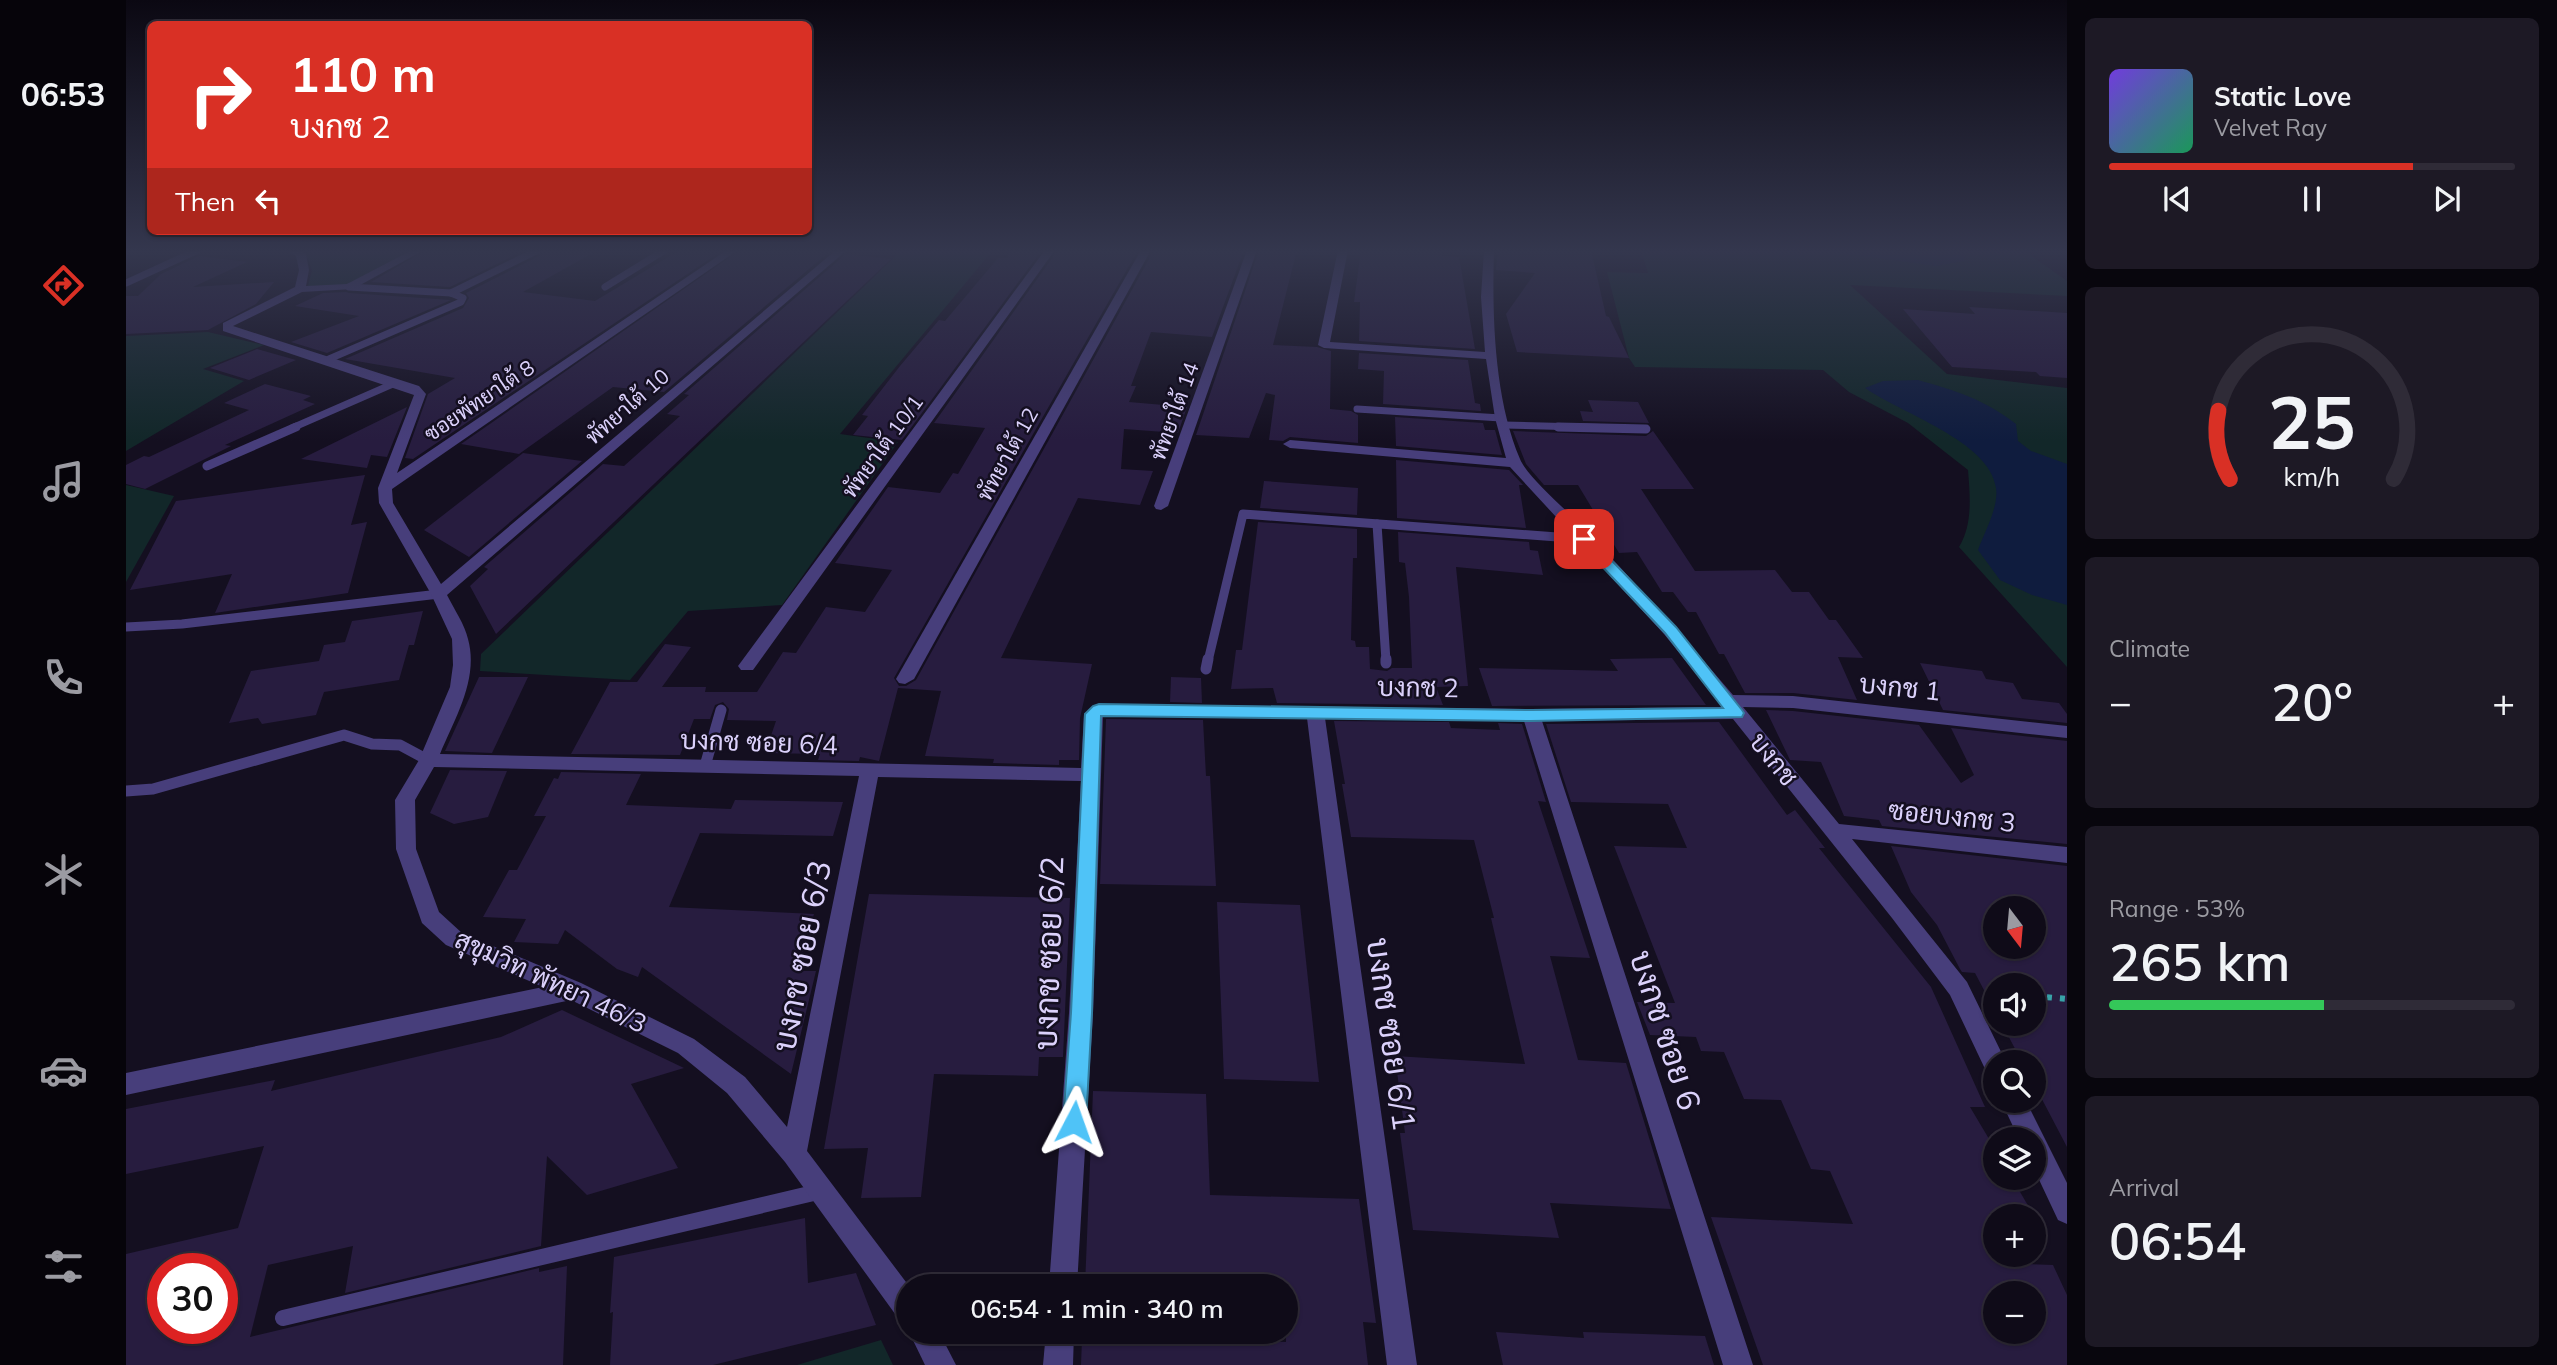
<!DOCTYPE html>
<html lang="en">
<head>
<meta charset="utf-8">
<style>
  body { margin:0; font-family:Mulish,Sarabun,sans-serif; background:#1d1925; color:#f1f3f6; height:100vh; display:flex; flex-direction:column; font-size:26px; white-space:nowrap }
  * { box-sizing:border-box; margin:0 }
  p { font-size:23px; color:#9b9ba2 }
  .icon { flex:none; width:38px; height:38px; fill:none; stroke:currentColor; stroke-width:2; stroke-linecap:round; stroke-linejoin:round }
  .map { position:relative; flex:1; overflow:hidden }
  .sheet { display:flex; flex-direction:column; gap:18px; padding:18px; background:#08060d; width:490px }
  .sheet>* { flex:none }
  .top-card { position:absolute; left:21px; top:21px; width:665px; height:214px; border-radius:10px; box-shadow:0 2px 5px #0004,0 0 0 2px #2f2b37; background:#d93025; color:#fff; overflow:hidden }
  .needle { width:46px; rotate:164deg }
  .tools { position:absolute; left:1857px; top:896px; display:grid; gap:14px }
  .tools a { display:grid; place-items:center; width:63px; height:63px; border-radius:50%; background:#0f0b18; box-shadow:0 2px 5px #0004,0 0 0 2px #2f2b37; font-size:35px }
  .speed { position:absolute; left:21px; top:1253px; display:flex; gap:14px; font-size:35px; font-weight:700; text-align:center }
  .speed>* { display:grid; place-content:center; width:91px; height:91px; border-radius:50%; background:#0f0b18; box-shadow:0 2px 5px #0004,0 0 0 2px #2f2b37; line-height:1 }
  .speed .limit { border:10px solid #d22; background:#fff; color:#111 }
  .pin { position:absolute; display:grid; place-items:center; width:60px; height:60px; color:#fff; margin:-30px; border-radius:14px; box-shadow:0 4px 10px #0006 }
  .me { position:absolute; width:77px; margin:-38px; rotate:4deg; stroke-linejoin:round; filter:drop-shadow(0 0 5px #0008) }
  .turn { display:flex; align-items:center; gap:24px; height:147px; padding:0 28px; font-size:32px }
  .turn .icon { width:91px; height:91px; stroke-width:2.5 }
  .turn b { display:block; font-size:49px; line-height:60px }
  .then { display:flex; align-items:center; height:66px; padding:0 28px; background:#0003; gap:14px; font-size:26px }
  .big { font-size:52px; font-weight:600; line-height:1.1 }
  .sheet .tile { flex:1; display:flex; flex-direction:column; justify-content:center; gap:10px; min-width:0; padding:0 24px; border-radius:10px; background:#1d1925 }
  .sheet .dial { align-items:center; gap:0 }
  .dial svg { height:182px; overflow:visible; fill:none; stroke:#2f2b37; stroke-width:7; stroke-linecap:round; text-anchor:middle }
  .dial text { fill:#f1f3f6; stroke:none }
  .song { display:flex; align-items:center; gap:21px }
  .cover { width:84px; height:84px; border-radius:10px; background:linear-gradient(135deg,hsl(260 70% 55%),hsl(150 70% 35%)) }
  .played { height:7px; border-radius:4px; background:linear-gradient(90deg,#d93025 75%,#2f2b37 75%) }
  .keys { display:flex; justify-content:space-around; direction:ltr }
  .heat { display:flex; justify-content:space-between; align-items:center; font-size:38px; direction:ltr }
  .charge { height:10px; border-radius:5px; background:linear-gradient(90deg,#34c759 53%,#2f2b37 0) }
  .trip { position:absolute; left:770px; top:1274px; width:402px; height:70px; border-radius:35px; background:#0f0b18; box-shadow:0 2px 5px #0004,0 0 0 2px #2f2b37; font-weight:600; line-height:70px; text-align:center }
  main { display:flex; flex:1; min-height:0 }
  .menu { display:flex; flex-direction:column; width:126px; justify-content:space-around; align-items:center; background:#06040a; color:#9b9ba2 }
  .menu .icon { width:49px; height:49px }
  .menu .selected { color:#d93025 }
  .menu b { font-size:32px; color:#f1f3f6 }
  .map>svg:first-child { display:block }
</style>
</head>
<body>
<main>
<nav class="menu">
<b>06:53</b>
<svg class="icon selected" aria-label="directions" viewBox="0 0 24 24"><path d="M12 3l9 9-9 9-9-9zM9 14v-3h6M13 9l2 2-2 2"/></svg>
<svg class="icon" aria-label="music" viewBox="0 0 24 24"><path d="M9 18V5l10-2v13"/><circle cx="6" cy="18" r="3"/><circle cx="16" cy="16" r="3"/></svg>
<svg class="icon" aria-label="phone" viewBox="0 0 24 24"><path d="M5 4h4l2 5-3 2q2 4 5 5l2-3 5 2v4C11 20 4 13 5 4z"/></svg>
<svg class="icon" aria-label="climate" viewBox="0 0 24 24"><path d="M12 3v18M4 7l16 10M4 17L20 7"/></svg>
<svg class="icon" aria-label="car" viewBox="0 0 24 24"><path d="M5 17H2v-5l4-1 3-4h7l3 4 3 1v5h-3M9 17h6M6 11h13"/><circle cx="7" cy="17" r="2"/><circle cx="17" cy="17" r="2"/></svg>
<svg class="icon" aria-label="filters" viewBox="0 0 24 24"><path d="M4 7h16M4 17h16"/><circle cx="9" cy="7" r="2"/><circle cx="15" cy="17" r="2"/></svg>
</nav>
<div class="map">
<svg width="1941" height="1365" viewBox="0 0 1941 1365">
  <rect width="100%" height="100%" fill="#140f20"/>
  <g fill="#122729">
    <path d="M183,250H286L220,285L182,286L186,270L179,252Z"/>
    <path d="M776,250H867L714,434L772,442L656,605L562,611L504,680L354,671L355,654Z"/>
    <path d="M1515,250H1897L1941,281V296L1724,285L1821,374L1941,388V667L1833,547C1847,524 1844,496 1842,470L1782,423L1723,392L1697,370L1509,367L1503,358L1481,272L1522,273Z"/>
    <path d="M82,332L138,345L77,369L118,381L0,451V336Z"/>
    <path d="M0,485L48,496L0,582Z"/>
    <path d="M755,1340L767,1365H671Z"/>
  </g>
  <g fill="#0f1c3e">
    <path d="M1693,250H1836L1840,253L1838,261L1810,266Z"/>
    <path d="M1792,380C1828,390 1860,400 1890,424L1892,441L1905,451L1941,464V605L1906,595L1874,580L1852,550C1858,533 1873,507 1870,488C1864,441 1774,413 1739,388L1757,381Z"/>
  </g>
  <g fill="#271c3f" fill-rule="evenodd">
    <path d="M300,250H399L324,287L245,282Z"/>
    <path d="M418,250H472L397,292L469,301L554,250H597L287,459L279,458L302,394L329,378L219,359L337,308L343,298L340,293L415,255Z"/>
    <path d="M614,250L703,252L538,392L487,387L393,454L335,444Z"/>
    <path d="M883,250H916L776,440L727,435L742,416L736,415L774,366L813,320L819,321L872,258H882Z"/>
    <path d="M932,250H1012L768,678L773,686H780L790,680L1028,250H1118L1086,337L1025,332L1005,386H1010L1003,402L1061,407L1052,433L998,429L995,469L1027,471L1014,505L952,498L875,658L966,664L954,718L953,760H933V765L867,763L868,759L799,756L815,691L772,688L753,761L734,757L733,761L692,760L694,754L639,753L650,721L601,720L603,709L597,702L589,705L584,719H568L554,755L445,754L484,682H511L539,644L565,647L536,687H580L579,692H631L657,652L670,653L700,607L739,612L766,570L709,563L762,487L814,493L827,473L832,474L859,428L808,423Z"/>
    <path d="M1133,250H1171L1147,345L1191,347L1205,351L1204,409L1225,411L1232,415V443L1164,437L1157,441L1143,440L1149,395L1140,393L1123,438L1070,435Z"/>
    <path d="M1235,250H1316V256L1333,257L1349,349L1233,341L1234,302H1228Z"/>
    <path d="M1372,250H1465L1480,316L1483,317L1503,358L1391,352L1380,314L1409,273L1370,270Z"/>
    <path d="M720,254L765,259L370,634L344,586L362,569L358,567L477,464L498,466L554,416L541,414L563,395L558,394Z"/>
    <path d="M73,256L121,262L67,287L148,282L130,304L82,330L0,334V296H12L35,274Z"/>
    <path d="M220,292L223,293L325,300L201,353L165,342L233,316L169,306L197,293Z"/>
    <path d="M1843,307L1941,313V378L1914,376L1910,372L1826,367L1777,309L1849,314Z"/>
    <path d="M131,349L170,360L123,380L84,368Z"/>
    <path d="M1233,353L1342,360L1349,403L1354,404L1355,411L1257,404L1258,371L1232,369Z"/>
    <path d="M139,384L185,396L177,400L189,404L99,445L105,446L19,489L0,484V465L18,456L23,457L123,410L98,403Z"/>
    <path d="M1462,400L1512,402L1523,423L1457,421L1454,411L1467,412Z"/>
    <path d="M281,407L261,457L245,455L241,468L175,459Z"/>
    <path d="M1269,417L1357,423L1359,430H1369L1376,455L1270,446Z"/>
    <path d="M1387,431L1520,436L1527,431L1568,489H1515L1569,571L1649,570L1666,592H1683L1703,620H1710L1737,658L1712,657L1731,700L1667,693H1619L1598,654H1593L1570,612H1562L1547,592H1536L1511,552L1493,553L1452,485H1418L1400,464Z"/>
    <path d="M397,453L456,461L343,557L298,530Z"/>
    <path d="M1270,460L1383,470L1397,485H1393L1400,528L1271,518Z"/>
    <path d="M239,475L225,525L241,522L222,593L89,613L106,574L4,590L50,501Z"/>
    <path d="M1138,481L1232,488L1231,515L1134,508Z"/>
    <path d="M1132,522L1231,529V558H1227L1225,640L1229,641L1230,647H1243L1244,669L1261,671L1266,668H1286L1283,597L1279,563L1273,562L1272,532L1403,542L1404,550L1412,551L1417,575L1330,567L1342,686L1310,687L1317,705L1151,703L1147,688L1105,689L1110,650H1116Z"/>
    <path d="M297,611L288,645H283L273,680L198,692L190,715L136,724L132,718L103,723L125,671L193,661L198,645L219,642L226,621Z"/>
    <path d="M1546,658L1580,705L1366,706L1353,668L1492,671L1484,659Z"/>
    <path d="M1794,663L1856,671L1860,679L1887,683L1896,699L1933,703L1941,714V723L1817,710Z"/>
    <path d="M353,677H402L366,753L319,751Z"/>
    <path d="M1045,677L1075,678L1076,703L1044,702Z"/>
    <path d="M1640,710L1667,711L1793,725L1835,783L1848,775L1825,728L1941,741V844L1756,826L1753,820L1718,816L1695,762L1664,760Z"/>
    <path d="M980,719L1077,720L1080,776H1084L1090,886L974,884Z"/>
    <path d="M1208,721L1323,722L1325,728L1374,730L1372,723L1396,724L1420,802L1412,801L1464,958L1424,956L1452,1060L1500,1063L1545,1209L1424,1203L1433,1238L1287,1230L1274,1133H1279L1269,1056L1399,1064L1365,918H1368L1348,840L1225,837L1216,784H1219Z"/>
    <path d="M1593,722L1661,815L1669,810L1699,848H1693L1805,987L1859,1107H1844L1869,1149V1178H1886L1908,1216L1863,1213L1869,1222V1255H1894L1901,1264L1927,1265L1941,1295V1365H1637L1585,1217L1727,1224L1704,1171L1685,1169L1655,1100L1618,1099L1598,1052L1575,1051L1570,1037L1524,1035L1511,1002L1549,1003L1488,846L1561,848L1542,804L1445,802L1420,724ZM1869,1293H1908V1332H1869Z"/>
    <path d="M324,770L381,771L362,817L328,824L304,813Z"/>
    <path d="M435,772L515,774L500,805L605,809L609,800L717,802L707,836L574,833L543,907L688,914L671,971H690L665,1074L516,967L512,977L491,969L439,930L432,944L388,942L400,919L357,917L383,870H391L420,816H408L428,778L432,779Z"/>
    <path d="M1765,846L1941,866V1147L1908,1084V1062H1896L1876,1024H1908V985H1869V1011L1849,973L1836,972L1834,969L1811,925L1785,892ZM1869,908H1908V947H1869Z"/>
    <path d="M743,894L944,898L937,1057H913L912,1076L808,1074L795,1197L735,1198L742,1148L698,1149Z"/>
    <path d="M1091,902L1174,905L1193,1082L1098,1079Z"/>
    <path d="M436,1010L558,1068L505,1084L552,1168L461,1195L421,1156L415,1246L219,1293L227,1246L142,1265L124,1337L413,1268V1272L441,1266L437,1365H0V1254L112,1228L138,1146L0,1174V1109L149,1080L145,1091L375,1037ZM37,1269H96V1328H37Z"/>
    <path d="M967,1091L1080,1094L1084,1195L1233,1199L1250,1323L1237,1322L1242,1365H955L956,1339L1111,1345L1110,1340L1160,1342V1286H959Z"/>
    <path d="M679,1218L682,1283L730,1273L750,1325L587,1365H484L487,1312L484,1313L488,1257Z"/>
    <path d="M1370,1332L1458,1338L1457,1332L1579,1336L1588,1365H1377Z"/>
  </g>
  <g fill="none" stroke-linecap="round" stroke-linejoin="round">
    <path stroke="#38a3a8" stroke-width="6" stroke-dasharray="5 8" stroke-linecap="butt" d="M1908,996L1941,999"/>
    <g stroke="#473e7b" stroke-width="7">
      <path d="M0,283L72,250"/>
      <path d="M479,287L539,250"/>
      <path d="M325,293L412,250"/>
      <path d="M203,359L335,302L337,298L325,293L223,287"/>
      <path d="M1231,409L1375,418"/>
      <path d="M1378,425L1494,428"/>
      <path d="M166,428L269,383"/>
    </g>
    <g stroke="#473e7b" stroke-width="9">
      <path d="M1432,427L1520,429"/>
      <path d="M81,466L170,427"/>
      <path d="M1251,524L1260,661"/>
      <path d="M0,627L56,624L313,594"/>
      <path d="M1082,661L1117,514L1458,539"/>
    </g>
    <g stroke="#473e7b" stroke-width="11">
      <path d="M1260,659V663"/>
      <path d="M1080,669L1082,659"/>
      <path d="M579,766L595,710"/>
      <path d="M0,791L27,789L218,735L246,744L274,745L302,760"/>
    </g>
    <path stroke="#473e7b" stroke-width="16" d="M157,1318L696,1191"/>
    <g fill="#473e7b" fill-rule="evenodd">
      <path d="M159,250H173L180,254L183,270L180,286L221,284L286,250H298L227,289L176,292L107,326L293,386L300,394L271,473L601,250H612L266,489L267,503L315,584L710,250H721L321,595C328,609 339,625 342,639C353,679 329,718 314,754L955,768L958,714L973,704L1405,709L1597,707L1538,634L1384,467L1164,448L1157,444L1164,440L1380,458L1369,418L1360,359L1198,348L1192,345L1212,250H1222L1204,342L1359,352L1355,297L1358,250H1368C1366,315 1368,398 1394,459C1400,475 1441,511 1455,525C1507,581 1558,637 1607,695L1667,696L1941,726V738L1667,708L1617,707L1713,824L1941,847V863L1726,839L1841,982L1880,1062H1869V1074L1860,1071L1824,995L1766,918L1607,719L1416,721L1627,1365H1597L1398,721L1199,718L1291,1365H1261L1181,718L977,716L967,1013L951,1286H923L943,1013L955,781L752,777L681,1151L783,1286L782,1322L772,1318L659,1162L601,1093L552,1053L445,1000L0,1095V1073L417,987L320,945L296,923L270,849L269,800L293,760L324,687L327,665L326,639L305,594L253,503L252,488L288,395L97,331V323L169,287L173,270L170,256ZM308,767L733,776L661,1127L619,1077L568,1039L455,983L336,933L313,912L290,849L289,800Z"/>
      <path d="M919,250H929L627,670H615L612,666L615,662Z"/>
      <path d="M1015,250H1025L788,679L779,684L773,683L770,679Z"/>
      <path d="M1121,250H1131L1042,506L1035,510L1030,509L1028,506Z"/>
      <path d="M1875,1101H1900L1941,1183V1224L1932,1220L1908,1169V1139H1893Z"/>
      <path d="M783,1332H813L830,1365H799Z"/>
      <path d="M920,1332H948L947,1365H917Z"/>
    </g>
  </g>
  <linearGradient id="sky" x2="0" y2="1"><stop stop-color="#0b0812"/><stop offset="0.57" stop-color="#34374e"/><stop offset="1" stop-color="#34374e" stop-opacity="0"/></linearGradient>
  <rect width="1941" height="441" fill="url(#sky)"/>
  <path fill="#4fc3f7" stroke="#337fa1" stroke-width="2" d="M1458,535L1462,536L1550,627L1616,710L1618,713L1616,717L1405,721L975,716L966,1013L960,1122L956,1130L948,1133L940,1130L937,1122L945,1013L959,714L967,706L973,704L1405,710L1597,708L1539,633L1453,542V536Z"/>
  <g text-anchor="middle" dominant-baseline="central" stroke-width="5" stroke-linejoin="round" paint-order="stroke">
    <g font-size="21" fill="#dbd1fb" stroke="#140f20">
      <text transform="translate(353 400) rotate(-34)">ซอยพัทยาใต้ 8</text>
      <text transform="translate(501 406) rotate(-41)">พัทยาใต้ 10</text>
      <text transform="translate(1048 411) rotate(-70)">พัทยาใต้ 14</text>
      <text transform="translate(756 446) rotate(-54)">พัทยาใต้ 10/1</text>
      <text transform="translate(881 454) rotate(-61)">พัทยาใต้ 12</text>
    </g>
    <g font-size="26" fill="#dbd1fb" stroke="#140f20">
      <text transform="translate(1292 687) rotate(1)">บงกช 2</text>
      <text transform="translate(1774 687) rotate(6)">บงกช 1</text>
      <text transform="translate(633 742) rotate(2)">บงกช ซอย 6/4</text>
      <text transform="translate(1648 759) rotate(51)">บงกช</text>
      <text transform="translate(1826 816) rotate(6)">ซอยบงกช 3</text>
      <text transform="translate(425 981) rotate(25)">สุขุมวิท พัทยา 46/3</text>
    </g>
    <g font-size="32" fill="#dbd1fb" stroke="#140f20">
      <text transform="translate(922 953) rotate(-88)">บงกช ซอย 6/2</text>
      <text transform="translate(675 956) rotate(-79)">บงกช ซอย 6/3</text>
      <text transform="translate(1540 1030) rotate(72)">บงกช ซอย 6</text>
      <text transform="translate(1266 1034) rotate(82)">บงกช ซอย 6/1</text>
    </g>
  </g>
</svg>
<div class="tools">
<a><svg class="needle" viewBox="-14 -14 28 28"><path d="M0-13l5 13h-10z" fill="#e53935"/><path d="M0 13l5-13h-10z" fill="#9b9ba2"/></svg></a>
<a><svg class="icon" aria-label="sound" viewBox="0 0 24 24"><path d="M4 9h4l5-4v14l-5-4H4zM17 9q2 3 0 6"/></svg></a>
<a><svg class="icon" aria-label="search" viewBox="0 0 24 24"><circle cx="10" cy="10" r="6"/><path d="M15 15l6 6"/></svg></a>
<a><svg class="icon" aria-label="layers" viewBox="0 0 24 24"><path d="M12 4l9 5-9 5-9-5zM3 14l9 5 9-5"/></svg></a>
<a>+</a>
<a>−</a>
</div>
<div class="speed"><div class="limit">30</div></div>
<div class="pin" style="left:1458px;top:539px;background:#d93025"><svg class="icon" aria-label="arrive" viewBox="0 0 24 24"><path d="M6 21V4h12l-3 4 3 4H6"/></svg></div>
<svg class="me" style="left:948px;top:1122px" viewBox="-20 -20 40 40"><path d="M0-17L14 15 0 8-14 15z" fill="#4fc3f7" stroke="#fff" stroke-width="4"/></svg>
<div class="trip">06:54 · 1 min · 340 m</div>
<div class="top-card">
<div class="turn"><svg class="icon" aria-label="right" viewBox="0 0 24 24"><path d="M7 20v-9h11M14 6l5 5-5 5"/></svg><div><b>110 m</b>บงกช 2</div></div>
<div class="then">Then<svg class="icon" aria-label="left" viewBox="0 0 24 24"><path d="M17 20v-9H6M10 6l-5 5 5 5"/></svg></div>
</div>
</div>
<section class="sheet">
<div class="tile">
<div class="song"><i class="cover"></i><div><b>Static Love</b><p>Velvet Ray</p></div></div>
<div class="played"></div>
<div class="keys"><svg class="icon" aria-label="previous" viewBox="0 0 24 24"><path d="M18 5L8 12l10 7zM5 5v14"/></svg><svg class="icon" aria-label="pause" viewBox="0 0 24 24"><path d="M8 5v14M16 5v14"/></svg><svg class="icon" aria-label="next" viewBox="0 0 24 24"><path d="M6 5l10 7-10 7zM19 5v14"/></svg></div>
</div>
<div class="tile dial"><svg viewBox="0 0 100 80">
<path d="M14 69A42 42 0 1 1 86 69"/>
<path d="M14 69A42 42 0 0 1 9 39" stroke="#d93025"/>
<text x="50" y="56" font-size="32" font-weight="700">25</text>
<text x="50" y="72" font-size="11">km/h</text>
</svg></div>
<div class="tile"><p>Climate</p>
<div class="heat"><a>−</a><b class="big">20°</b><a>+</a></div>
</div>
<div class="tile"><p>Range · 53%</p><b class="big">265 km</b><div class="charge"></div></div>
<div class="tile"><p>Arrival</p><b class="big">06:54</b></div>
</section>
</main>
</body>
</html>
